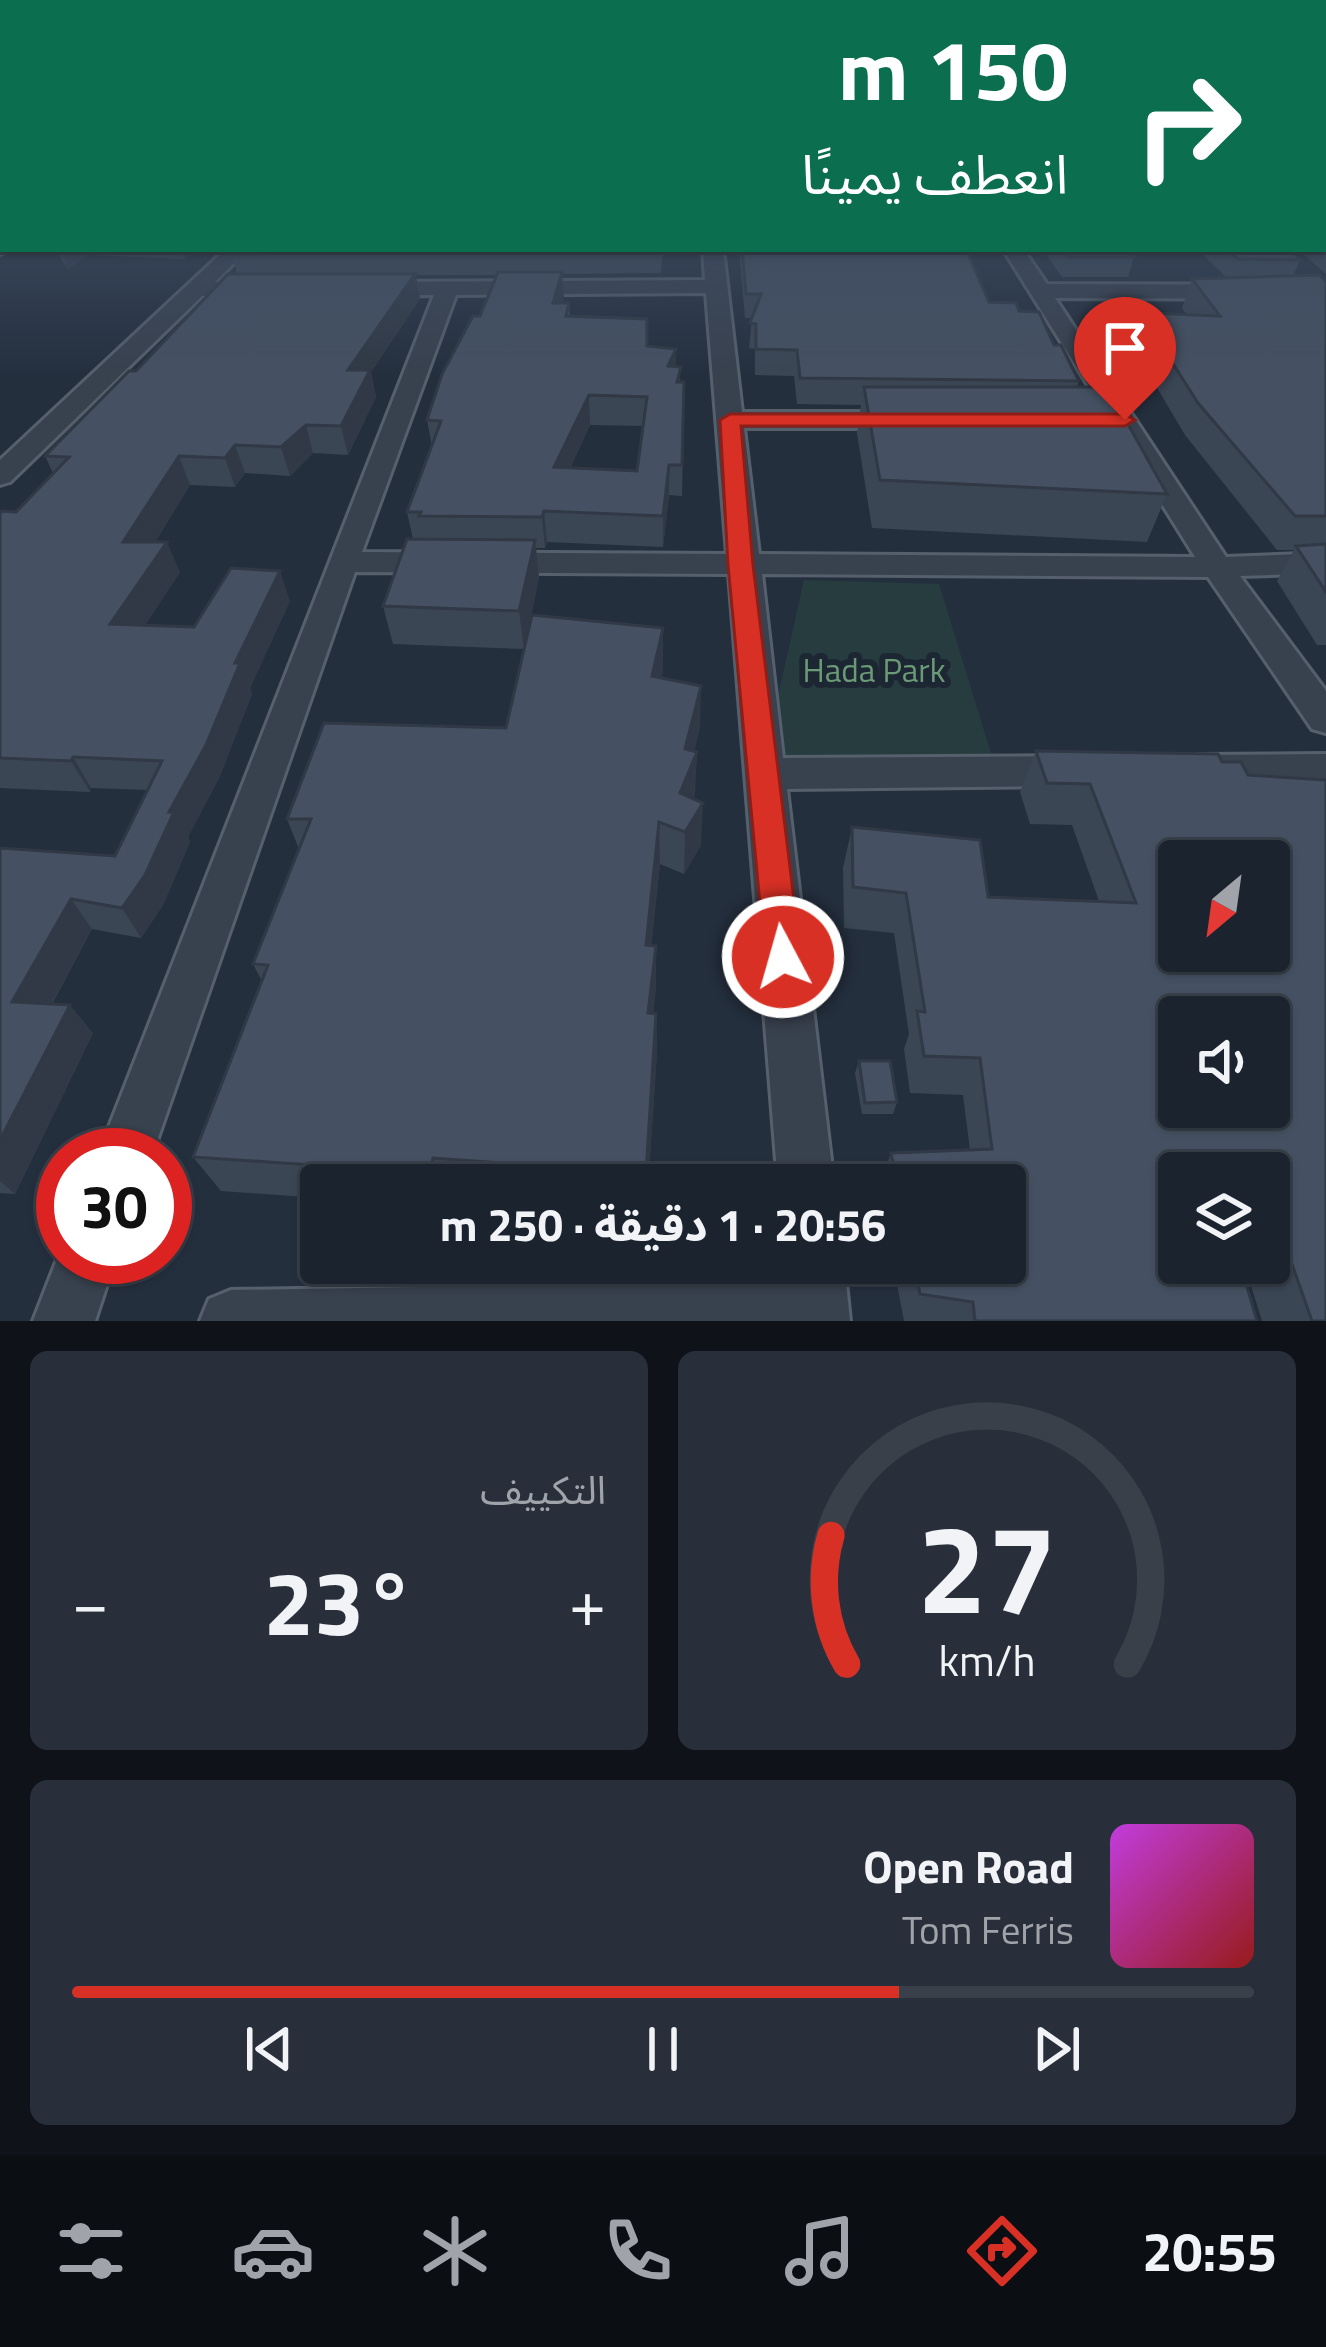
<!DOCTYPE html>
<html lang="ar">
<head>
<meta charset="utf-8">
<style>
  body { margin:0; font-family:"Titillium Web","Noto Sans Arabic",sans-serif; background:#282f3a; color:#f1f3f6; direction:rtl; height:100vh; display:flex; flex-direction:column; font-size:45px; white-space:nowrap }
  * { box-sizing:border-box; margin:0 }
  p { font-size:39px; color:#a0a4aa }
  .icon { flex:none; width:66px; height:66px; fill:none; stroke:currentColor; stroke-width:2; stroke-linecap:round; stroke-linejoin:round }
  .map { position:relative; height:1321px; overflow:hidden; direction:ltr }
  .side { display:flex; flex-direction:column; gap:30px; padding:30px; background:#0f1319; flex:1 }
  .side>* { flex:none }
  .top-card { position:absolute; left:0px; top:0px; width:1326px; height:252px; box-shadow:0 3px 9px #0004,0 0 0 3px #39404a; direction:rtl; background:#0b6e4f; color:#fff; overflow:hidden }
  .needle { width:78px; rotate:209deg }
  .tools { position:absolute; left:1158px; top:840px; display:grid; gap:24px }
  .tools a { display:grid; place-items:center; width:132px; height:132px; border-radius:12px; background:#1b232e; box-shadow:0 3px 9px #0004,0 0 0 3px #39404a; font-size:60px }
  .speed { position:absolute; left:36px; top:1128px; display:flex; gap:24px; font-size:60px; font-weight:700; text-align:center }
  .speed>* { display:grid; place-content:center; width:156px; height:156px; border-radius:50%; background:#1b232e; box-shadow:0 3px 9px #0004,0 0 0 3px #39404a; line-height:1 }
  .speed .limit { border:18px solid #d22; background:#fff; color:#111 }
  .pin { position:absolute; display:grid; place-items:center; width:102px; height:102px; color:#fff; margin:-123px -51px; border-radius:50% 50% 50% 0; rotate:-45deg; box-shadow:0 0 12px #0007 }
  .pin .icon { rotate:45deg }
  .me { position:absolute; width:132px; margin:-66px; rotate:354deg; stroke-linejoin:round; filter:drop-shadow(0 0 9px #0008) }
  .turn { display:flex; align-items:center; gap:42px; height:252px; padding:0 60px; font-size:54px }
  .turn .icon { width:156px; height:156px; stroke-width:2.5 }
  .turn b { display:block; font-size:84px; line-height:102px }
  .big { font-size:90px; font-weight:700; line-height:1.1 }
  .side .widget { flex:1; display:flex; flex-direction:column; justify-content:center; gap:18px; min-width:0; padding:0 42px; border-radius:18px; background:#282f3a }
  .side .dial { align-items:center; gap:0 }
  .dial svg { height:312px; overflow:visible; fill:none; stroke:#39404a; stroke-width:7; stroke-linecap:round; text-anchor:middle }
  .dial text { fill:#f1f3f6; stroke:none }
  .song { display:flex; align-items:center; gap:36px }
  .cover { width:144px; height:144px; border-radius:18px; background:linear-gradient(135deg,hsl(290 70% 55%),hsl(0 70% 35%)) }
  .played { height:12px; border-radius:6px; background:linear-gradient(90deg,#d93025 70%,#39404a 70%) }
  .keys { display:flex; justify-content:space-around; direction:ltr }
  .heat { display:flex; justify-content:space-between; align-items:center; font-size:66px; direction:ltr }
  .side .tiles { flex:1; display:grid; gap:30px; grid-template-columns:1fr 1fr }
  .widget:last-child { grid-column:span 2 }
  .trip { position:absolute; left:300px; top:1164px; width:726px; height:120px; border-radius:12px; background:#1b232e; box-shadow:0 3px 9px #0004,0 0 0 3px #39404a; font-weight:700; line-height:120px; text-align:center; direction:rtl }
  .tab-bar { display:flex; height:192px; justify-content:space-around; align-items:center; background:#0b0e12; color:#a0a4aa }
  .tab-bar .icon { width:84px; height:84px }
  .tab-bar .selected { color:#d93025 }
  .tab-bar b { font-size:54px; color:#f1f3f6 }
  .map>svg:first-child { display:block }
</style>
</head>
<body>
<div class="map">
<svg width="1326" height="1321" viewBox="0 0 1326 1321">
  <rect width="100%" height="100%" fill="#242f3e"/>
  <path fill="#263c3f" d="M804,580L939,584L994,763L764,758Z"/>
  <g fill="none" stroke-linecap="round" stroke-linejoin="round">
    <g stroke="#565f6c" stroke-width="6">
      <g id="minor">
        <path d="M3,195V208L0,209V196Z"/>
        <path d="M3,240V249H11L0,254Z"/>
        <path d="M226,249H248L215,282L267,284V294L202,296L10,482L0,485V460Z"/>
        <path d="M703,249H723L742,412H906L919,420L906,428H744L759,554L1195,557L1003,249H1023L1047,284L1326,285V299L1055,298L1226,557L1326,553V573L1240,576L1326,691V733L1312,729L1208,577L762,574L783,758L1076,756L1090,760L1096,771L1090,782L1076,786L787,789L834,1185H778L729,574L355,572L152,1155H98L434,295L368,296L357,289L368,282L705,280ZM706,293L727,554L362,552L456,295Z"/>
        <path d="M1326,754V784L1198,785L1184,781L1178,770L1184,759L1198,755Z"/>
        <path d="M63,1244V1257H116L95,1321H33Z"/>
        <path d="M784,1263H844L850,1321H200L209,1299L231,1290L786,1281Z"/>
      </g>
    </g>
    <use href="#minor" fill="#38414e" fill-rule="evenodd"/>
  </g>
  <g fill="#3b4654" fill-rule="evenodd">
    <path d="M1323,195H1326V274L1298,249H1323Z"/>
    <path d="M46,249H195L184,259L89,255L68,269L58,254H48Z"/>
    <path d="M663,249L661,273L562,274V303H569L570,316L647,346L676,367L681,382H684L682,496L669,495L663,547L547,542L545,548H536L539,577L524,649L393,644L383,606L413,539L407,512L432,446L427,420L480,316L497,275H416L420,299L371,372L376,397L348,455L313,453L290,476L245,473L235,487L190,485L155,542L180,572L145,625L194,627L290,601L250,688L252,694L220,776L188,837L190,842L163,905L141,938L92,929L52,1004L93,1033L15,1194L0,1193V848L115,856L147,790L91,788L90,792L0,788V514L16,512L53,473L45,456L237,274L231,254ZM590,425L643,426L637,471L570,468Z"/>
    <path d="M739,249H977V254L968,253L989,302L1019,311L1054,345L1079,381L1077,387L1167,494L1147,542L872,528L857,433L861,405L797,404L794,376L755,375V349L749,348L752,318H745Z"/>
    <path d="M1042,249H1127L1134,257L1128,277H1062Z"/>
    <path d="M1197,249H1291L1300,260L1293,276L1326,282V645H1317L1277,581L1294,550H1277L1185,435L1150,376L1134,375L1118,342L1127,312L1187,315L1182,308L1192,279L1227,278Z"/>
    <path d="M663,671L661,678L700,728L694,751L697,752L694,799L701,845L684,874L660,864L651,945L656,946V986L653,1014H656L657,1052L648,1185H321V1198L221,1191L193,1157L262,981L253,964L299,849L287,819L506,728Z"/>
    <path d="M1036,751L1218,754L1326,1321H1262L1244,1263H1269V1173H1179L1257,1321H904L893,1263H1005V1185H879L891,1153L970,1150L963,1095L910,1093L904,1049L909,1034L894,933L844,928L843,868L852,827L988,897L1099,901L1072,825L1030,824L1020,792Z"/>
    <path d="M859,1061L897,1102L893,1114H862L855,1073Z"/>
  </g>
  <g fill="#303945">
    <path d="M60,249H87L89,255L68,269Z"/>
    <path d="M181,249H195L184,259Z"/>
    <path d="M562,272L564,298L555,330L553,303Z"/>
    <path d="M415,274L420,299L371,372L376,397L348,455L341,426L348,370Z"/>
    <path d="M676,349V377L668,366Z"/>
    <path d="M589,395L590,425L557,498L554,467Z"/>
    <path d="M306,425L313,453L290,476L281,447Z"/>
    <path d="M235,445L245,473L235,487L225,458Z"/>
    <path d="M179,456L190,485L137,572L123,542Z"/>
    <path d="M669,465V495L663,547V516Z"/>
    <path d="M544,511L547,542L545,548L542,517Z"/>
    <path d="M535,540L539,577L524,649L519,611Z"/>
    <path d="M167,542L180,572L125,655L110,624Z"/>
    <path d="M280,571L290,601L250,688L252,694L220,776L188,837L190,842L163,905L141,938L122,908L235,663Z"/>
    <path d="M663,628V671L653,718L652,676Z"/>
    <path d="M701,686L700,728L689,770L697,752L695,794L681,831L680,793L685,749Z"/>
    <path d="M73,757L91,788L90,792L71,761Z"/>
    <path d="M703,803L701,845L684,874L685,832Z"/>
    <path d="M659,822L660,864L647,985L646,945Z"/>
    <path d="M71,899L92,929L37,1030L12,1002Z"/>
    <path d="M656,946V986L649,1052L648,1013Z"/>
    <path d="M70,1005L93,1033L15,1194L0,1181V1140Z"/>
    <path d="M656,1014L657,1052L648,1185H646Z"/>
    <path d="M433,1158L443,1185H434L430,1173Z"/>
  </g>
  <g fill="#455162" stroke="#303945" stroke-width="3" fill-rule="evenodd">
    <path d="M1323,195H1326V242L1323,240Z"/>
    <path d="M235,249H661L231,254Z"/>
    <path d="M742,249H966L989,302L1016,303L1019,311L1039,312L1054,345H1061L1079,381L800,378L797,350L756,349V324L750,323L761,294H746Z"/>
    <path d="M1062,249H1127L1134,257H1068Z"/>
    <path d="M1226,249H1291L1300,260L1238,259Z"/>
    <path d="M498,272H562L553,303H569L566,316L647,319V346L676,349L668,366L681,367L677,382H684L682,465H669L663,516L544,511L542,517L419,516L421,512H407L441,421L427,420L442,374L473,316H480ZM589,395L647,397L637,471L554,467Z"/>
    <path d="M228,274H415L348,370H370L341,426L306,425L281,447L235,445L225,458L179,456L123,542H167L110,624L194,627L231,568L280,571L235,663H240L206,745L169,812H174L145,875L122,908L71,899L12,1002L70,1005L0,1140V848L115,856L162,761L73,757L71,761L0,758V514L2,511L16,512L69,457L45,456L129,371H136Z"/>
    <path d="M1320,275L1326,282V516H1295L1198,403L1161,345L1145,344L1127,312L1220,316L1192,279Z"/>
    <path d="M864,387H1097L1110,392L1167,494L880,480Z"/>
    <path d="M407,539L535,540L519,611L383,606Z"/>
    <path d="M1326,544V592L1296,546Z"/>
    <path d="M532,615L663,628L652,676L701,686L685,749L697,752L680,793L703,803L685,832L659,822L646,945L656,946L648,1013L656,1014L646,1173L433,1158L430,1173L193,1157L268,965L253,964L311,819H287L324,723L506,728Z"/>
    <path d="M1036,751L1218,754L1222,762H1241L1248,775L1326,780V1321H1312L1273,1210L1269,1211V1173H1179V1263H1240L1257,1321H975L973,1302L920,1294L914,1263H1005V1185H898L891,1153L992,1149L980,1058L924,1056L917,1011L925,1012L906,893L853,887L852,827L980,840L988,897L1136,903L1090,784L1047,783ZM1179,861H1269V951H1179ZM1179,1017H1269V1107H1179Z"/>
    <path d="M859,1061H890L897,1102L865,1103Z"/>
  </g>
  <linearGradient id="sky" x2="0" y2="1"><stop stop-color="#141a22"/><stop offset="0.51" stop-color="#3f4d63"/><stop offset="1" stop-color="#3f4d63" stop-opacity="0"/></linearGradient>
  <rect width="1326" height="375" fill="url(#sky)"/>
  <path fill="#d93025" stroke="#8d1f18" stroke-width="3" d="M730,414H1125L1135,420L1125,426H741L753,565L801,957L796,968L783,973L771,968L765,957L728,565L720,420Z"/>
  <g text-anchor="middle" dominant-baseline="central" stroke-width="12" stroke-linejoin="round" paint-order="stroke">
    <g font-size="33" fill="#6b9a76" stroke="#1d2633">
      <text x="874" y="670">Hada Park</text>
    </g>
  </g>
</svg>
<div class="tools">
<a><svg class="needle" viewBox="-14 -14 28 28"><path d="M0-13l5 13h-10z" fill="#e53935"/><path d="M0 13l5-13h-10z" fill="#a0a4aa"/></svg></a>
<a><svg class="icon" aria-label="sound" viewBox="0 0 24 24"><path d="M4 9h4l5-4v14l-5-4H4zM17 9q2 3 0 6"/></svg></a>
<a><svg class="icon" aria-label="layers" viewBox="0 0 24 24"><path d="M12 4l9 5-9 5-9-5zM3 14l9 5 9-5"/></svg></a>
</div>
<div class="speed"><div class="limit">30</div></div>
<div class="pin" style="left:1125px;top:420px;background:#d93025"><svg class="icon" aria-label="arrive" viewBox="0 0 24 24"><path d="M6 21V4h12l-3 4 3 4H6"/></svg></div>
<svg class="me" style="left:783px;top:957px" viewBox="-20 -20 40 40"><circle r="17" fill="#d93025" stroke="#fff" stroke-width="3"/><path d="M0-11L8 9 0 5-8 9z" fill="#fff"/></svg>
<div class="trip">20:56 · 1 دقيقة · 250 m</div>
<div class="top-card">
<div class="turn"><svg class="icon" aria-label="right" viewBox="0 0 24 24"><path d="M7 20v-9h11M14 6l5 5-5 5"/></svg><div><b>150 m</b>انعطف يمينًا</div></div>
</div>
</div>
<section class="side">
<div class="tiles">
<div class="widget dial"><svg viewBox="0 0 100 80">
<path d="M14 69A42 42 0 1 1 86 69"/>
<path d="M14 69A42 42 0 0 1 10 36" stroke="#d93025"/>
<text x="50" y="56" font-size="32" font-weight="700">27</text>
<text x="50" y="72" font-size="11">km/h</text>
</svg></div>
<div class="widget"><p>التكييف</p>
<div class="heat"><a>−</a><b class="big">23°</b><a>+</a></div>
</div>
<div class="widget">
<div class="song"><i class="cover"></i><div><b>Open Road</b><p>Tom Ferris</p></div></div>
<div class="played"></div>
<div class="keys"><svg class="icon" aria-label="previous" viewBox="0 0 24 24"><path d="M18 5L8 12l10 7zM5 5v14"/></svg><svg class="icon" aria-label="pause" viewBox="0 0 24 24"><path d="M8 5v14M16 5v14"/></svg><svg class="icon" aria-label="next" viewBox="0 0 24 24"><path d="M6 5l10 7-10 7zM19 5v14"/></svg></div>
</div>
</div>
</section>
<nav class="tab-bar">
<b>20:55</b>
<svg class="icon selected" aria-label="directions" viewBox="0 0 24 24"><path d="M12 3l9 9-9 9-9-9zM9 14v-3h6M13 9l2 2-2 2"/></svg>
<svg class="icon" aria-label="music" viewBox="0 0 24 24"><path d="M9 18V5l10-2v13"/><circle cx="6" cy="18" r="3"/><circle cx="16" cy="16" r="3"/></svg>
<svg class="icon" aria-label="phone" viewBox="0 0 24 24"><path d="M5 4h4l2 5-3 2q2 4 5 5l2-3 5 2v4C11 20 4 13 5 4z"/></svg>
<svg class="icon" aria-label="climate" viewBox="0 0 24 24"><path d="M12 3v18M4 7l16 10M4 17L20 7"/></svg>
<svg class="icon" aria-label="car" viewBox="0 0 24 24"><path d="M5 17H2v-5l4-1 3-4h7l3 4 3 1v5h-3M9 17h6M6 11h13"/><circle cx="7" cy="17" r="2"/><circle cx="17" cy="17" r="2"/></svg>
<svg class="icon" aria-label="filters" viewBox="0 0 24 24"><path d="M4 7h16M4 17h16"/><circle cx="9" cy="7" r="2"/><circle cx="15" cy="17" r="2"/></svg>
</nav>
</body>
</html>
